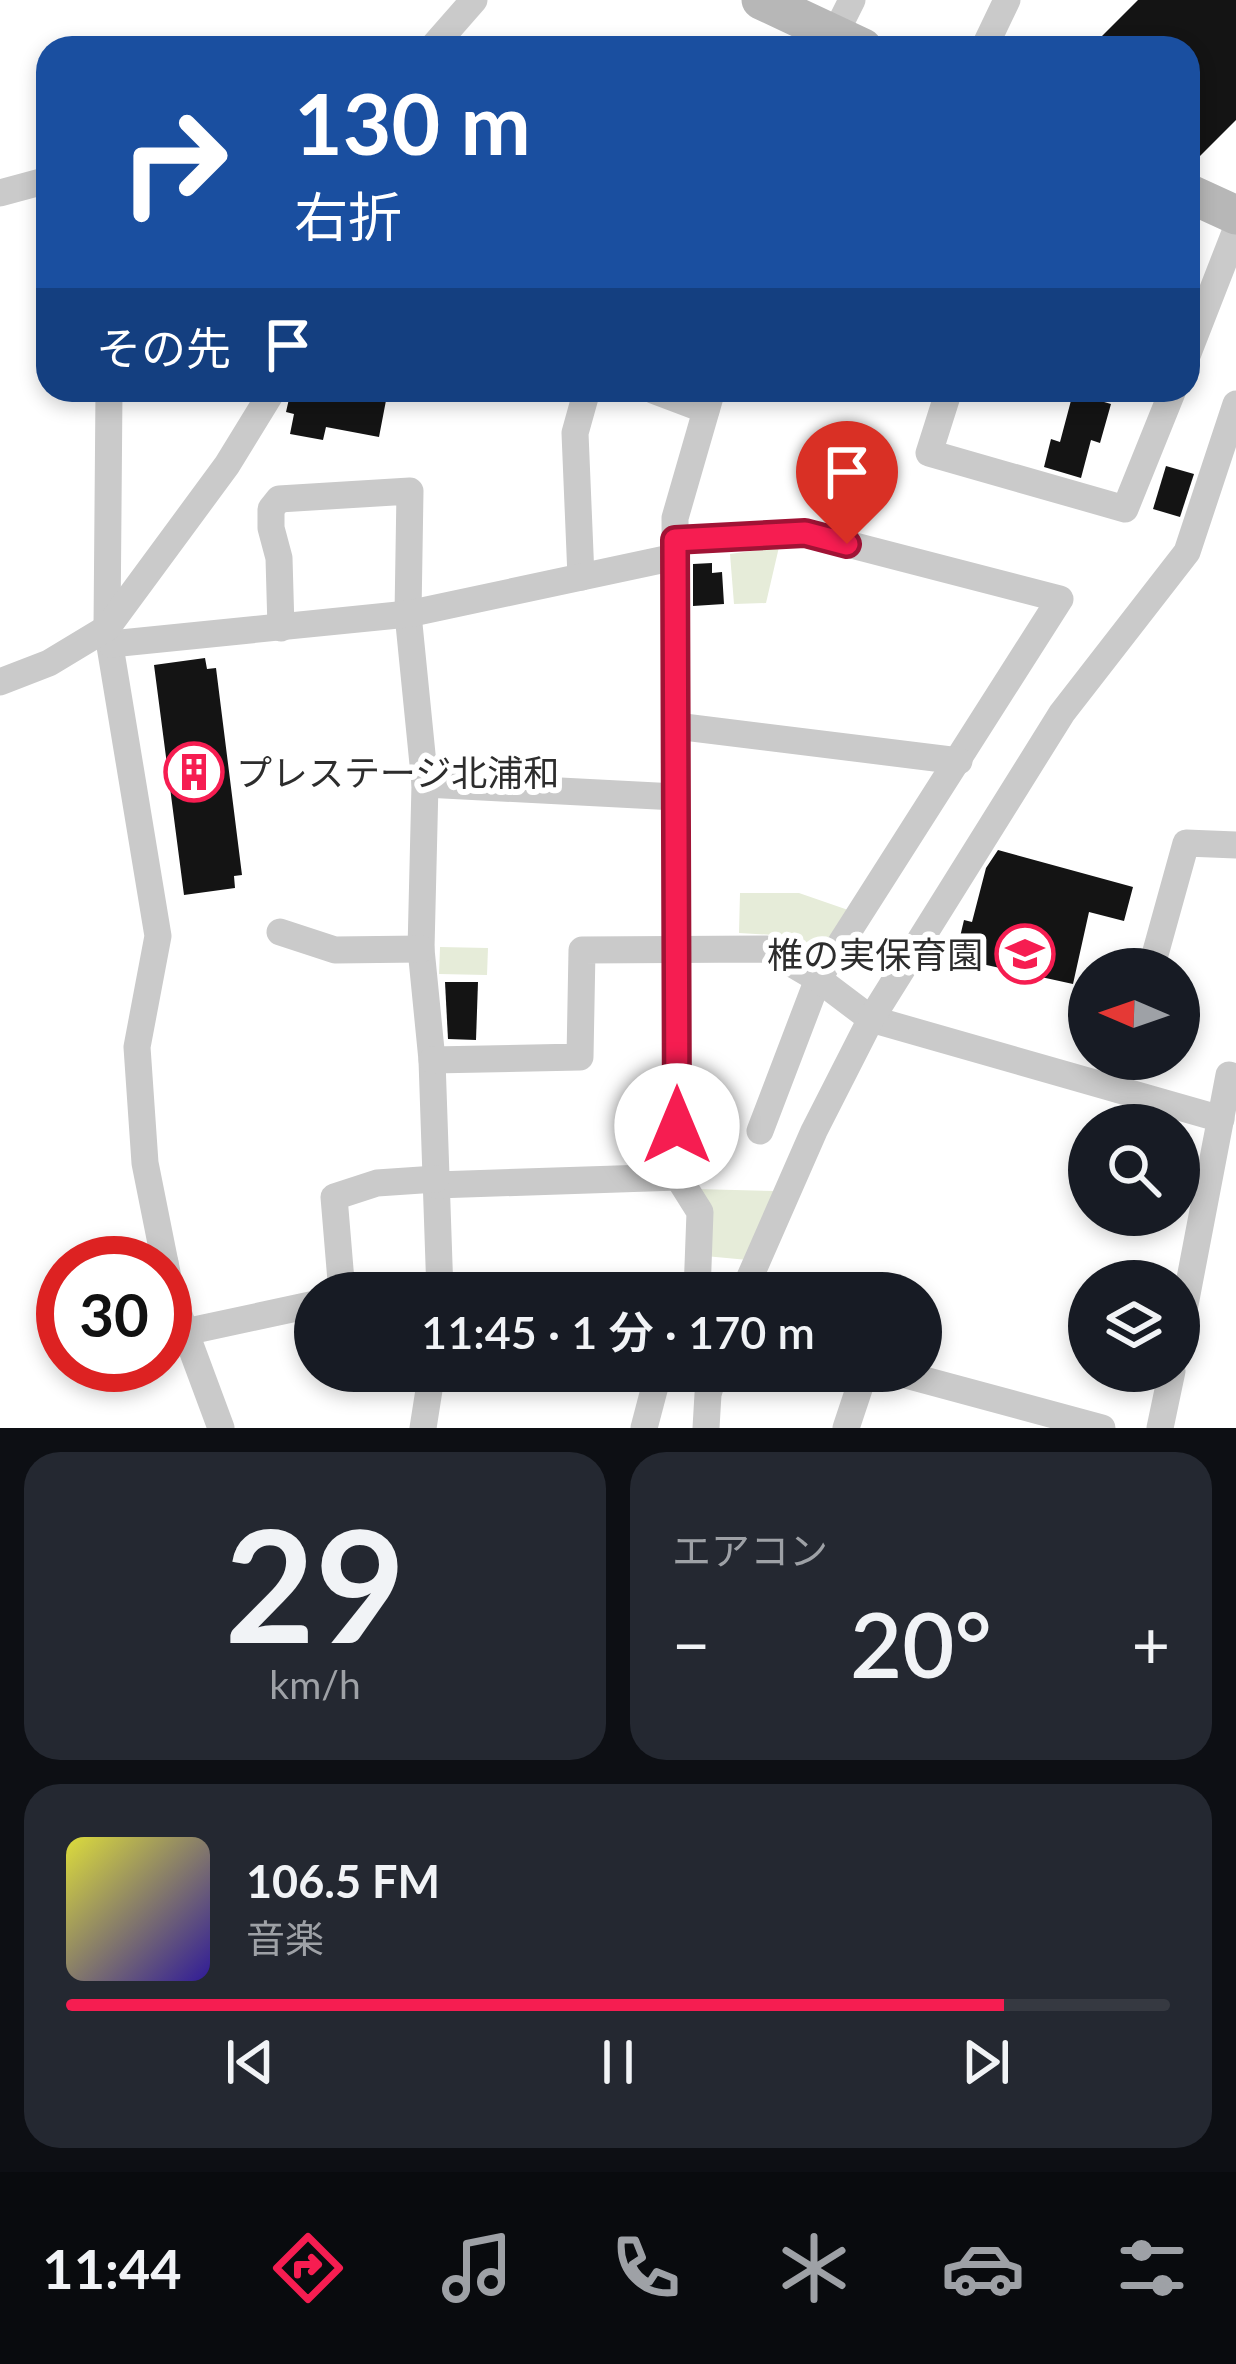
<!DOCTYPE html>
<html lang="ja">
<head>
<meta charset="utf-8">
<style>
  body { margin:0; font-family:Lato,"Noto Sans JP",sans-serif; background:#242831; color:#f1f3f6; height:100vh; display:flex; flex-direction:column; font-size:45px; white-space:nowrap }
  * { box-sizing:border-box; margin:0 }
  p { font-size:39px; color:#9ea1a6 }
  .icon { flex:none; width:66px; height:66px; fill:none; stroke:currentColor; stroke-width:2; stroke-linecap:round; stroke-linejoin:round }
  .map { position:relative; height:1428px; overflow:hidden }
  .panel { display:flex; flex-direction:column; gap:24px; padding:24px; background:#0d0f14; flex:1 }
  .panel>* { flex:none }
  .banner { position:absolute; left:36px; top:36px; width:1164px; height:366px; border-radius:36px; box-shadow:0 6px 18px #0003; background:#1a4fa0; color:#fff; overflow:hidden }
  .needle { width:78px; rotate:272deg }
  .fabs { position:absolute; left:1068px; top:948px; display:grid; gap:24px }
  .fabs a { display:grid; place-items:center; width:132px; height:132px; border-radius:50%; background:#171b24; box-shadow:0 6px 18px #0003; font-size:60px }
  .speed { position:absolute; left:36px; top:1236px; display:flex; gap:24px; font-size:60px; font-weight:700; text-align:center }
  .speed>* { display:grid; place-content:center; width:156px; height:156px; border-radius:50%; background:#171b24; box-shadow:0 6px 18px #0003; line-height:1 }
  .speed .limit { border:18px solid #d22; background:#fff; color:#111 }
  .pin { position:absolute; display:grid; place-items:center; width:102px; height:102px; color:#fff; margin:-123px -51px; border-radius:50% 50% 50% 0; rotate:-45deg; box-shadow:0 0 12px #0007 }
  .pin .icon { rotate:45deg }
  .me { position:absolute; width:132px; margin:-66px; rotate:0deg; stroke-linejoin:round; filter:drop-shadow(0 0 9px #0008) }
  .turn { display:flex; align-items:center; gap:42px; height:252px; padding:0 60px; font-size:54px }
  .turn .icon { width:156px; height:156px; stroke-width:2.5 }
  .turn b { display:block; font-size:84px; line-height:102px }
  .then { display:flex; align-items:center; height:114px; padding:0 60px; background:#0003; gap:24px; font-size:45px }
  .big { font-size:90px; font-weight:600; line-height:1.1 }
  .panel .widget { flex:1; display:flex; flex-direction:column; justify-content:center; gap:18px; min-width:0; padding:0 42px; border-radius:36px; background:#242831 }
  .panel .dial { align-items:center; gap:0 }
  .dial b { font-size:156px; line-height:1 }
  .song { display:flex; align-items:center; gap:36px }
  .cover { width:144px; height:144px; border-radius:18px; background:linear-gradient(135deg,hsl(60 70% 55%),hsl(250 70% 35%)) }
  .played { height:12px; border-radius:6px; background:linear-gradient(90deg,#f61d51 85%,#363941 85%) }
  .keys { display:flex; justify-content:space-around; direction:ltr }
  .heat { display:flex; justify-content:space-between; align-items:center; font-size:66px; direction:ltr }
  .panel .tiles { flex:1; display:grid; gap:24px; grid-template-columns:1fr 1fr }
  .widget:last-child { grid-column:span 2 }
  .trip { position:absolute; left:294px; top:1272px; width:648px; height:120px; border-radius:60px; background:#171b24; box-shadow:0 6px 18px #0003; font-weight:600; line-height:120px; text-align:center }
  .dock { display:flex; height:192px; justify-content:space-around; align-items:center; background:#090b0e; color:#9ea1a6 }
  .dock .icon { width:84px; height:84px }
  .dock .current { color:#f61d51 }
  .dock b { font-size:54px; color:#f1f3f6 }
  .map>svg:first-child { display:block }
</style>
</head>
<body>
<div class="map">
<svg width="1236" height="1428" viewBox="0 0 1236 1428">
  <rect width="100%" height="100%" fill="#fff"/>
  <g fill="#e6ecd9">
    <path d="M779,547L766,603L734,604L730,554Z"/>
    <path d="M740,893H799L851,911L820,961L775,935L739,933Z"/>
    <path d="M440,947L488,948L487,975L439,974Z"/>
    <path d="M695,1189L776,1191L748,1260L705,1256Z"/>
  </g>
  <g fill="#141414">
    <path d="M1138,0H1236V120L1188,168V48H1090Z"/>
    <path d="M291,390H388L379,437L326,427L323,440L290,434L294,414L286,412Z"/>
    <path d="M1073,393L1111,404L1100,443L1091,440L1081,478L1044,467L1051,439L1060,442Z"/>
    <path d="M1166,466L1194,474L1180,517L1153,509Z"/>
    <path d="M712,563V573L722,572L724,604L693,606V564Z"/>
    <path d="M205,658L207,669L216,668L242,875L234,876L235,888L184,895L154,665Z"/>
    <path d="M998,850L1133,887L1124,921L1089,912L1073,984L955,958L964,920L972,922L986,868Z"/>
    <path d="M445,982H478L476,1040L448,1039Z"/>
  </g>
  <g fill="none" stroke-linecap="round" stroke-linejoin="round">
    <g stroke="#cacaca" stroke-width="27">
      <path d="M834,36L852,0"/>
      <path d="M432,48L474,0"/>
      <path d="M984,48L1007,0"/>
      <path d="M0,193L48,180"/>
      <path d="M1188,353L1236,230"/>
      <path d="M109,390L107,628L158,936L137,1047L145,1163L165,1263"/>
      <path d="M653,390L706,410"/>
      <path d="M949,390L929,453L1125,509L1173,390"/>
      <path d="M675,540L805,533L1060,599L818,979L760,1131"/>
      <path d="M581,577L575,433L587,390"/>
      <path d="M281,628L279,558L271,528V509L279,499L410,491L408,614L425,784L421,949L432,1060L440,1293"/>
      <path d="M111,644L408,614L675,557"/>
      <path d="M0,682L49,663L107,628L227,465L273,390"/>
      <path d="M676,726L959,761"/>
      <path d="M425,784L676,797"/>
      <path d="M280,932L335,950L421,949"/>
      <path d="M1151,969L1186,843L1236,845"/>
      <path d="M432,1060L580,1057L582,950L767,949L818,979L871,1019L1221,1119"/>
      <path d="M1117,1089L1125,1059"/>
      <path d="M436,1185L678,1177"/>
      <path d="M165,1263L172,1296L221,1428"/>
      <path d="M342,1293L334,1197L377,1183L436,1179"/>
      <path d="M697,1293L700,1212L678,1177L675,518L712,390"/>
      <path d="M743,1293L814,1131L871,1019L1062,713L1187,552L1236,404"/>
      <path d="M185,1332L315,1304"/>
      <path d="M1179,1336L1229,1075L1236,1077"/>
      <path d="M891,1371L1102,1428"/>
      <path d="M423,1428L432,1371"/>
      <path d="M644,1428L659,1371"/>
      <path d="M706,1428L708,1394L715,1371"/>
      <path d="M846,1428L865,1371"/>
      <path d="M1160,1428L1172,1371"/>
    </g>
    <g stroke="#b7b7b7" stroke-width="39">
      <path d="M761,0L863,48"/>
      <path d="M1188,193L1236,215"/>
    </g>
  </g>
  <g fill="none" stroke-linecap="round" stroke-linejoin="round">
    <g stroke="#a01335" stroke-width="30">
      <path id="route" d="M677,1126L675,540L805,533L847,544"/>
    </g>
    <use href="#route" stroke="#f61d51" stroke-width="21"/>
  </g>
  <defs>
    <g id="building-ring" transform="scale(3)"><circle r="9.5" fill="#fff" stroke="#f61d51" stroke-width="1.5"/><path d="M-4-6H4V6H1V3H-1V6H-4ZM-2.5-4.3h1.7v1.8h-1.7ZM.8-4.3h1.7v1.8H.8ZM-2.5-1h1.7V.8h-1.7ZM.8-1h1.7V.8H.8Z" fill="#f61d51"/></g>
    <g id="school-ring" transform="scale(3)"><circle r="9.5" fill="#fff" stroke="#f61d51" stroke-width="1.5"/><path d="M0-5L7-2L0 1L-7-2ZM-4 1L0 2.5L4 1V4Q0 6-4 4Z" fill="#f61d51"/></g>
  </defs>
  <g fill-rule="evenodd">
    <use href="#building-ring" x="194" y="772"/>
    <use href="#school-ring" x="1025" y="954"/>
  </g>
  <g text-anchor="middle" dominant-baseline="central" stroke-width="12" stroke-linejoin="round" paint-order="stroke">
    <g font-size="36" fill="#2d2d2d" stroke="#fff" text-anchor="start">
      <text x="236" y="772">プレステージ北浦和</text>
      <text x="983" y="954" text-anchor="end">椎の実保育園</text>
    </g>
  </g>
</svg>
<div class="fabs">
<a><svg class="needle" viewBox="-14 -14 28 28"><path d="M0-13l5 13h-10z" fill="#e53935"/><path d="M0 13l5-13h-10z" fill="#9ea1a6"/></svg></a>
<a><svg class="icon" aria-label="search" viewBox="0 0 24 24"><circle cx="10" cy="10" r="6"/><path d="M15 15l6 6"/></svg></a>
<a><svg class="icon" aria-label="layers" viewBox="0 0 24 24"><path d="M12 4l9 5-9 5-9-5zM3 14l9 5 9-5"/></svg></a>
</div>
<div class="speed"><div class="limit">30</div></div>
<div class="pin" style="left:847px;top:544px;background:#d93025"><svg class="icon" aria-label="arrive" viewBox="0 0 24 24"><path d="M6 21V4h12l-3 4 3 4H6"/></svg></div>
<svg class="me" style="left:677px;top:1126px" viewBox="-20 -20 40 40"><circle r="19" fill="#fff"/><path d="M0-13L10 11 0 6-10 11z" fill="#f61d51"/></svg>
<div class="trip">11:45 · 1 分 · 170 m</div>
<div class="banner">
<div class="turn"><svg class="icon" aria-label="right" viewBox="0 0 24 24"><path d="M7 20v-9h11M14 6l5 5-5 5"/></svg><div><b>130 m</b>右折</div></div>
<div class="then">その先<svg class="icon" aria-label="arrive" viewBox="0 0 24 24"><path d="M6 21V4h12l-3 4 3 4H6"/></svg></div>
</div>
</div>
<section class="panel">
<div class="tiles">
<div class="widget dial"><b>29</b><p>km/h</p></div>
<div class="widget"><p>エアコン</p>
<div class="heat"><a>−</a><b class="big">20°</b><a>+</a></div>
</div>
<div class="widget">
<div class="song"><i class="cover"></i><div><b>106.5 FM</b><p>音楽</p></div></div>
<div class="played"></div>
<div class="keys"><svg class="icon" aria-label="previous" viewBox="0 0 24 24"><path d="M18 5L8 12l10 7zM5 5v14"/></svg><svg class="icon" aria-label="pause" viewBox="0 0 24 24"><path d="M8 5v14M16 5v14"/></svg><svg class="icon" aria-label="next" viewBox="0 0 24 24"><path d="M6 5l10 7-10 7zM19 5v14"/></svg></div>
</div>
</div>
</section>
<nav class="dock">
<b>11:44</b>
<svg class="icon current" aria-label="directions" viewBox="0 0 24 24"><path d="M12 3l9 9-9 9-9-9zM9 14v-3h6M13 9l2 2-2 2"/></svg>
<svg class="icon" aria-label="music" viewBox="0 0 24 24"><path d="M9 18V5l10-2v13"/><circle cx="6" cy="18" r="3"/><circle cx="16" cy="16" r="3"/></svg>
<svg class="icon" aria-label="phone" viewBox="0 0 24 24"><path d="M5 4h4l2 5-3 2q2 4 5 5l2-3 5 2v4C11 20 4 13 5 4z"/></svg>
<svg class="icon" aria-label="climate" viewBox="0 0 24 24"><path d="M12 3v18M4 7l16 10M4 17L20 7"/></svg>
<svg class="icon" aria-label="car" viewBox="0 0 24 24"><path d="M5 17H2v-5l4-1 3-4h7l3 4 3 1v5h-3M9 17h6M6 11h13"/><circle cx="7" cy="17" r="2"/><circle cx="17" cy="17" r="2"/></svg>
<svg class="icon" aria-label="filters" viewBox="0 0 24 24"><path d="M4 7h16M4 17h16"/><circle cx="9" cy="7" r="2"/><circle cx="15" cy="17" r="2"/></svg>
</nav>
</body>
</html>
